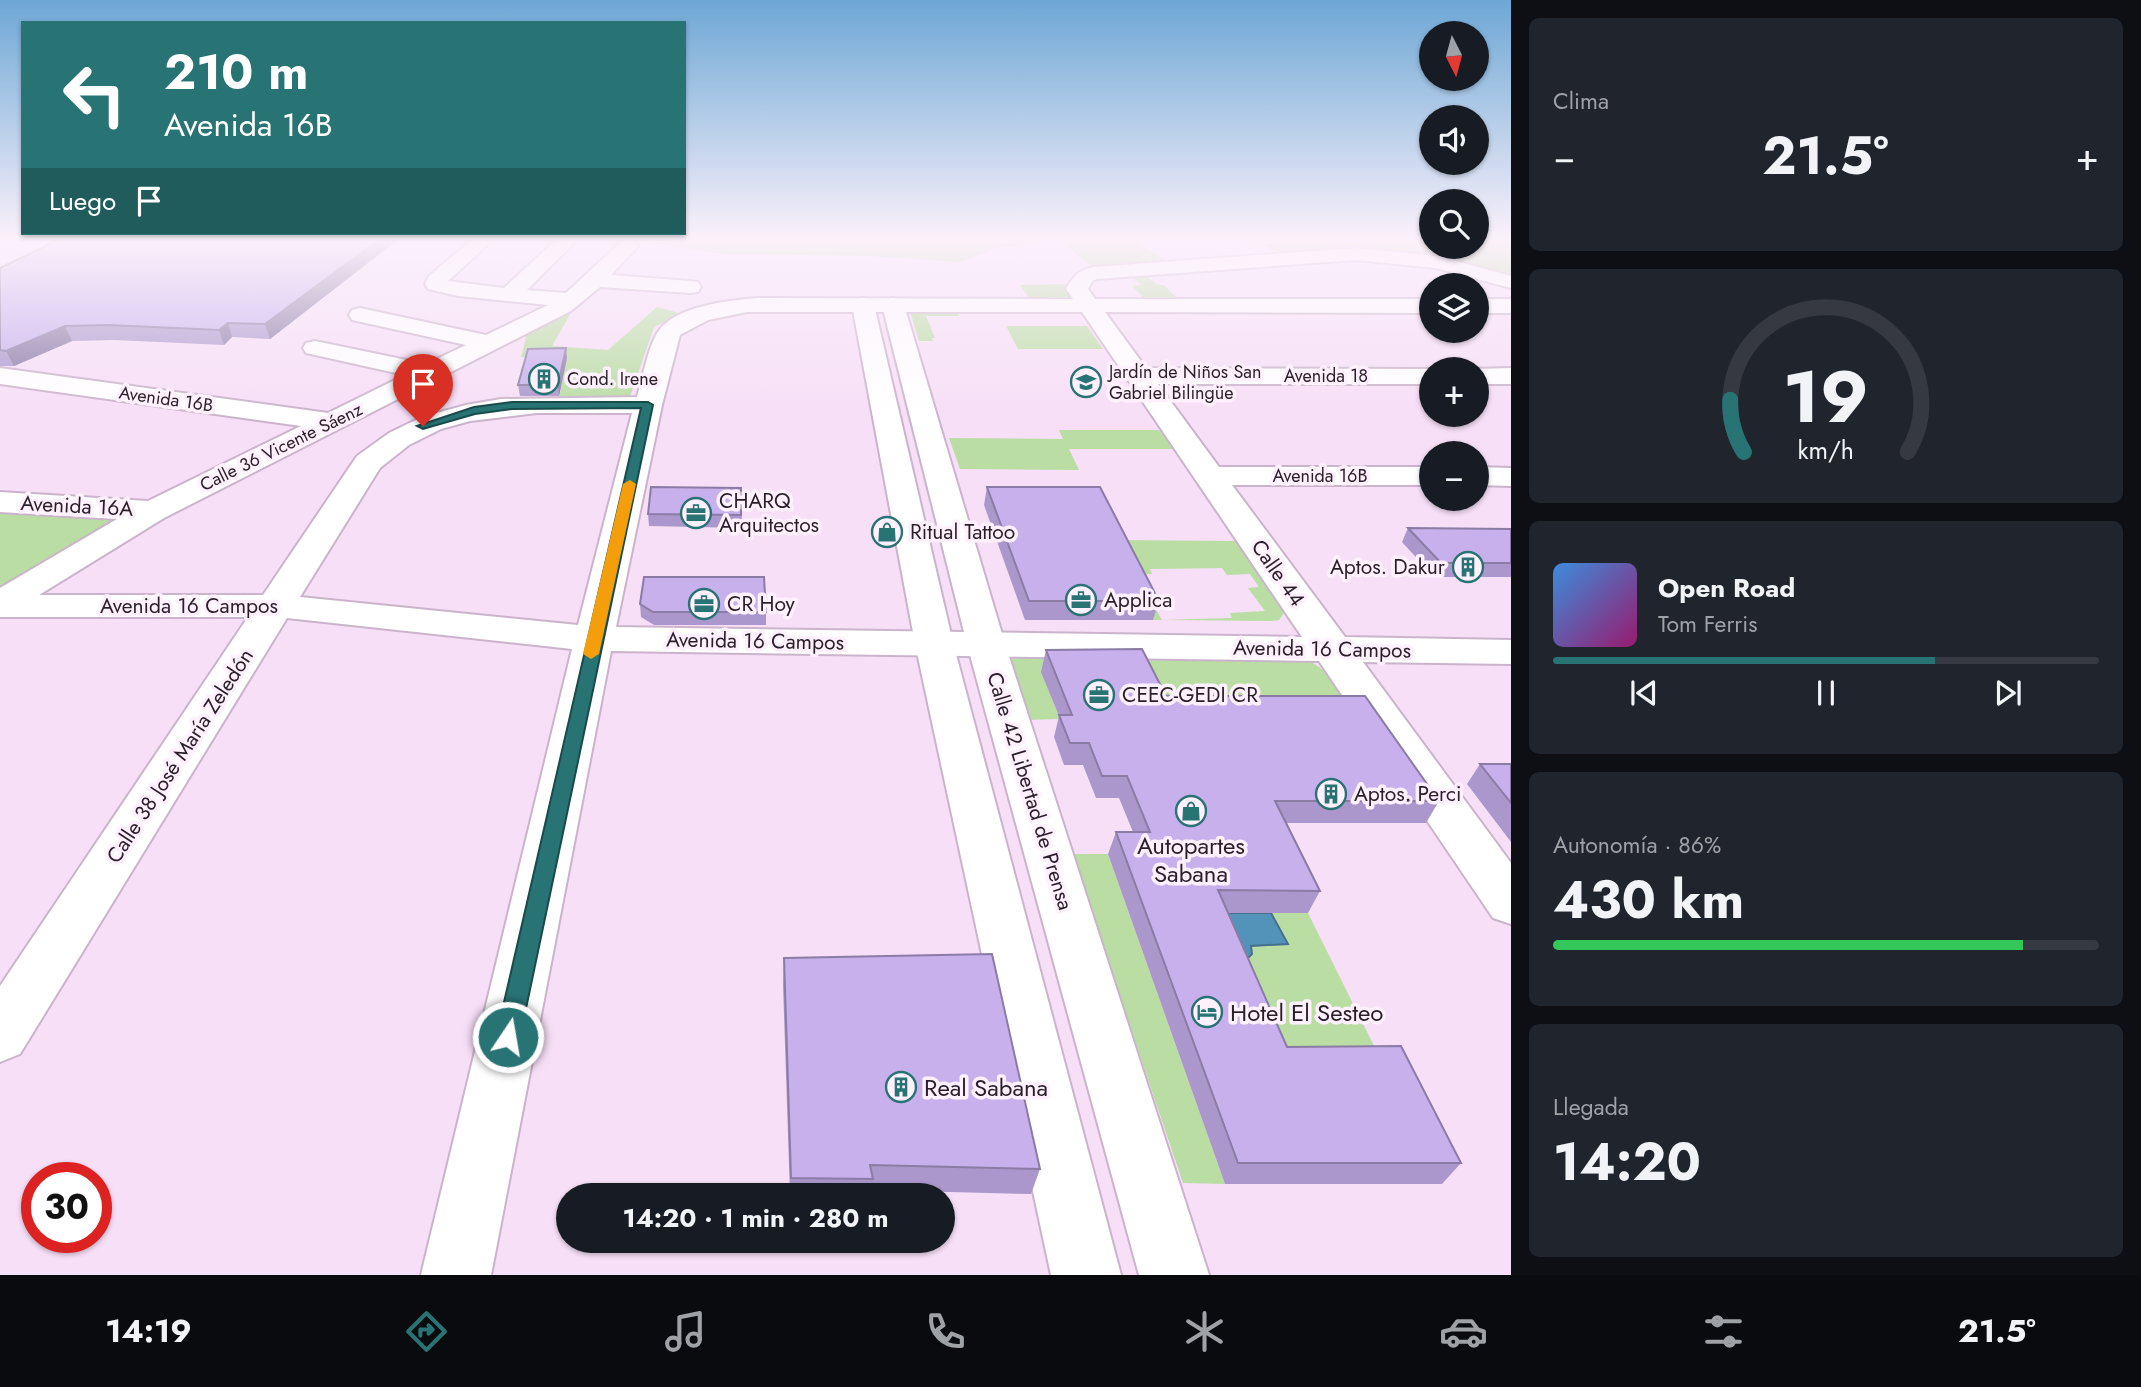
<!DOCTYPE html>
<html lang="es">
<head>
<meta charset="utf-8">
<style>
  body { margin:0; font-family:Jost,sans-serif; background:#20242c; color:#f1f3f6; height:100vh; display:flex; flex-direction:column; font-size:26px; white-space:nowrap }
  * { box-sizing:border-box; margin:0 }
  p { font-size:23px; color:#9ea1a6 }
  .icon { flex:none; width:38px; height:38px; fill:none; stroke:currentColor; stroke-width:2; stroke-linecap:round; stroke-linejoin:round }
  .map { position:relative; flex:1; overflow:hidden }
  .details { display:flex; flex-direction:column; gap:18px; padding:18px; background:#0d0f14; width:630px }
  .details>* { flex:none }
  .hud { position:absolute; left:21px; top:21px; width:665px; height:214px; border-radius:0px; box-shadow:0 2px 5px #0004; background:#287374; color:#fff; overflow:hidden }
  .needle { width:46px; rotate:174deg }
  .buttons { position:absolute; left:1419px; top:21px; display:grid; gap:14px }
  .buttons a { display:grid; place-items:center; width:70px; height:70px; border-radius:50%; background:#171b24; box-shadow:0 2px 5px #0004; font-size:35px }
  .speed { position:absolute; left:21px; top:1162px; display:flex; gap:14px; font-size:35px; font-weight:700; text-align:center }
  .speed>* { display:grid; place-content:center; width:91px; height:91px; border-radius:50%; background:#171b24; box-shadow:0 2px 5px #0004; line-height:1 }
  .speed .limit { border:10px solid #d22; background:#fff; color:#111 }
  .pin { position:absolute; display:grid; place-items:center; width:60px; height:60px; color:#fff; margin:-72px -30px; border-radius:50% 50% 50% 0; rotate:-45deg; box-shadow:0 0 7px #0007 }
  .pin .icon { rotate:45deg }
  .me { position:absolute; width:77px; margin:-38px; rotate:12deg; stroke-linejoin:round; filter:drop-shadow(0 0 5px #0008) }
  .turn { display:flex; align-items:center; gap:24px; height:147px; padding:0 28px; font-size:32px }
  .turn .icon { width:91px; height:91px; stroke-width:2.5 }
  .turn b { display:block; font-size:49px; line-height:60px }
  .then { display:flex; align-items:center; height:66px; padding:0 28px; background:#0003; gap:14px; font-size:26px }
  .big { font-size:52px; font-weight:700; line-height:1.1 }
  .details .tile { flex:1; display:flex; flex-direction:column; justify-content:center; gap:10px; min-width:0; padding:0 24px; border-radius:10px; background:#20242c }
  .details .dial { align-items:center; gap:0 }
  .dial svg { height:182px; overflow:visible; fill:none; stroke:#363941; stroke-width:7; stroke-linecap:round; text-anchor:middle }
  .dial text { fill:#f1f3f6; stroke:none }
  .song { display:flex; align-items:center; gap:21px }
  .cover { width:84px; height:84px; border-radius:10px; background:linear-gradient(135deg,hsl(210 70% 55%),hsl(320 70% 35%)) }
  .played { height:7px; border-radius:4px; background:linear-gradient(90deg,#287374 70%,#363941 70%) }
  .keys { display:flex; justify-content:space-around; direction:ltr }
  .heat { display:flex; justify-content:space-between; align-items:center; font-size:38px; direction:ltr }
  .charge { height:10px; border-radius:5px; background:linear-gradient(90deg,#34c759 86%,#363941 0) }
  .trip { position:absolute; left:556px; top:1183px; width:399px; height:70px; border-radius:35px; background:#171b24; box-shadow:0 2px 5px #0004; font-weight:700; line-height:70px; text-align:center }
  .tabs { display:flex; height:112px; justify-content:space-around; align-items:center; background:#090b0e; color:#9ea1a6 }
  .tabs .icon { width:49px; height:49px }
  .tabs .active { color:#287374 }
  .tabs b { font-size:32px; color:#f1f3f6 }
  main { display:flex; flex:1; min-height:0 }
  .map>svg:first-child { display:block }
</style>
</head>
<body>
<main>
<div class="map">
<svg width="1511" height="1275" viewBox="0 0 1511 1275">
  <rect width="100%" height="100%" fill="#f7dff7"/>
  <g fill="#b9dda2">
    <path d="M624,238H1064L996,248L960,262L871,256L722,254Z"/>
    <path d="M1130,238L1166,261L1094,268L1059,240Z"/>
    <path d="M1251,238H1431L1432,247H1477V238H1511V279L1443,260L1280,254Z"/>
    <path d="M1141,273L1158,285H1164L1177,298H1144L1132,286L1142,285L1128,274Z"/>
    <path d="M1060,284L1067,285L1077,299L1030,300L1020,285Z"/>
    <path d="M657,307L682,314L654,327L630,397L559,398L567,359L521,357L526,338L523,332L565,310L572,311L552,346L608,350Z"/>
    <path d="M956,308L959,316H926L935,338H932L933,341H919L910,311Z"/>
    <path d="M1006,326H1087L1103,349H1018Z"/>
    <path d="M1059,430H1159L1175,449H1069L1079,470L960,469L949,438L1063,439Z"/>
    <path d="M0,511L117,518L0,593Z"/>
    <path d="M1113,540L1236,541L1284,613L1279,620L1272,621L1162,620L1232,618L1230,613L1265,611L1248,588L1259,587L1250,574L1227,575L1222,568L1150,569L1152,574L1136,575L1162,620H1153Z"/>
    <path d="M1016,656L1307,659L1322,669L1341,695H1304L1320,718H1210L1042,672L1060,719L1026,720L1008,667L1010,660Z"/>
    <path d="M1072,854H1108L1225,1184L1183,1183Z"/>
    <path d="M1271,913H1308L1385,1068L1274,1069L1231,959L1250,946L1287,944Z"/>
  </g>
  <path fill="#5493b9" stroke="#47708e" stroke-width="2" d="M1208,913H1271L1288,944L1251,946L1252,954L1248,958Z"/>
  <g fill="none" stroke-linecap="round" stroke-linejoin="round">
    <g stroke="#cbb4cb" stroke-width="4">
      <g id="minor">
        <path d="M474,238H495L448,281L504,288L558,238H579L527,290L566,293L622,241L629,239L639,245L611,275L690,281L698,282L701,287L698,292L690,293L600,287L571,311L164,518L39,595H263L357,456L389,433L422,417L466,405L501,399L637,397C642,380 649,342 660,329C678,306 731,300 758,298L1073,299L1066,289C1074,275 1078,271 1094,267L1356,248L1437,256L1511,276V288L1436,268L1356,260L1097,279L1092,281L1088,289L1095,299H1432V313L1105,312L1146,368L1436,369H1432V384H1158L1219,467H1432V485H1232L1345,637L1511,640V664L1363,662L1511,863V924L1493,918L1319,661L611,651L491,1275H421L572,649L287,618L20,1054L0,1062V986L248,617H0V588L117,519L0,512V492L148,501L301,426L0,384V368L328,413L405,375L306,353L303,348L306,343L315,341L426,364L466,345L352,320L349,315L352,310L360,308L486,335L548,305L458,296L428,289L425,284L429,276ZM747,312H1082L1302,637L616,627L662,405L680,335L708,320ZM537,413H632L578,625L300,597L380,468L409,445L441,429L470,421Z"/>
        <rect x="1477" y="299" width="34" height="14"/>
        <path d="M1511,368V384H1477V369H1473Z"/>
        <path d="M1477,467L1511,468V486L1477,485Z"/>
      </g>
    </g>
    <g stroke="#cbb4cb" stroke-width="4">
      <g id="major">
        <path d="M863,298L871,300L874,305L953,643L1121,1275H1051L915,643L852,305L855,300Z"/>
        <path d="M893,298L901,300L904,305L1005,644L1209,1275H1139L967,644L882,305L885,300Z"/>
      </g>
    </g>
    <use href="#minor" fill="#fff" fill-rule="evenodd"/>
    <use href="#major" fill="#fff" fill-rule="evenodd"/>
  </g>
  <g fill="#ab97cb">
    <path d="M400,238L270,339L232,337L224,345L114,340L72,341L14,366H0V268Z"/>
    <path d="M567,358L559,396H520L518,385Z"/>
    <path d="M987,487L1159,601L1153,620H1025L984,505Z"/>
    <path d="M741,488L742,528L649,526L648,514Z"/>
    <path d="M1408,528L1511,529V577H1434L1402,542Z"/>
    <path d="M640,604L766,612V625H654L641,617Z"/>
    <path d="M1046,650L1439,801L1426,823H1287L1320,891L1308,913H1228L1287,1047L1461,1163L1442,1184H1225L1108,854L1116,832H1133L1119,798H1096L1083,765H1064L1054,737L1059,716L1041,672Z"/>
    <path d="M1480,764H1511V842L1467,784Z"/>
    <path d="M784,958L1040,1169L1031,1194L871,1190L870,1195H790L783,985Z"/>
  </g>
  <g fill="#8b7ba5">
    <path d="M381,238H400L270,339L265,324Z"/>
    <path d="M228,323L232,337L224,345L219,330Z"/>
    <path d="M65,326L72,341L14,366L6,351Z"/>
    <path d="M566,348L567,358L559,396L558,385Z"/>
  </g>
  <g fill="#c7b0ec" stroke="#8b7ba5" stroke-width="2">
    <path d="M62,238H381L265,324L228,323L219,330L109,325L65,326L6,351L0,350V268Z"/>
    <path d="M566,348L558,385H518L528,349Z"/>
    <path d="M651,487L741,488V515L648,514Z"/>
    <path d="M987,487H1100L1159,601H1029Z"/>
    <path d="M1408,528L1511,529V563H1441Z"/>
    <path d="M644,577H764L766,612H653L640,604Z"/>
    <path d="M1142,649L1166,696H1365L1439,801H1275L1320,891L1218,890L1287,1047L1401,1046L1461,1163H1238L1116,832H1150L1127,776H1102L1089,743H1070L1059,715H1072L1046,650Z"/>
    <path d="M1480,764H1511V803Z"/>
    <path d="M992,954L1040,1169L870,1165L873,1179L791,1178L784,958Z"/>
  </g>
  <linearGradient id="sky" x2="0" y2="1"><stop stop-color="#6da7d5"/><stop offset="0.57" stop-color="#fbf1fb"/><stop offset="1" stop-color="#fbf1fb" stop-opacity="0"/></linearGradient>
  <rect width="1511" height="417" fill="url(#sky)"/>
  <path fill="#287374" stroke="#1a4b4b" stroke-width="2" d="M512,402H648L653,405L520,1037L516,1044L508,1048L499,1044L496,1037L641,408L512,409L475,414L423,429L417,426L474,407Z"/>
  <path fill="#f59e0b" d="M630,480L636,484L599,654L591,659L583,654L623,484Z"/>
  <defs>
    <g id="building-ring" transform="scale(1.575)"><circle r="9.5" fill="#fff0fe" stroke="#287374" stroke-width="1.5"/><path d="M-4-6H4V6H1V3H-1V6H-4ZM-2.5-4.3h1.7v1.8h-1.7ZM.8-4.3h1.7v1.8H.8ZM-2.5-1h1.7V.8h-1.7ZM.8-1h1.7V.8H.8Z" fill="#287374"/></g>
    <g id="school-ring" transform="scale(1.575)"><circle r="9.5" fill="#fff0fe" stroke="#287374" stroke-width="1.5"/><path d="M0-5L7-2L0 1L-7-2ZM-4 1L0 2.5L4 1V4Q0 6-4 4Z" fill="#287374"/></g>
    <g id="office-ring" transform="scale(1.575)"><circle r="9.5" fill="#fff0fe" stroke="#287374" stroke-width="1.5"/><path d="M-6-3h4V-5.5h4V-3h4V5H-6ZM-1-4.5V-3h2v-1.5ZM-6 0V1H6V0Z" fill="#287374"/></g>
    <g id="shop-ring" transform="scale(1.575)"><circle r="9.5" fill="#fff0fe" stroke="#287374" stroke-width="1.5"/><path d="M-5-2.5h2.3a2.7 3.5 0 0 1 5.4 0H5L5.5 6h-11ZM-1.5-2.5h3a1.5 2.3 0 0 0-3 0Z" fill="#287374"/></g>
    <g id="hotel-ring" transform="scale(1.575)"><circle r="9.5" fill="#fff0fe" stroke="#287374" stroke-width="1.5"/><path d="M-6-4.5h1.5V1H6V5H4.5V3h-9V5H-6ZM-4 0a1.8 1.8 0 1 1 3.6 0ZM.5 0V-2.5h3Q6-2.5 6 0Z" fill="#287374"/></g>
  </defs>
  <g fill-rule="evenodd">
    <use href="#building-ring" x="544" y="379"/>
    <use href="#school-ring" x="1086" y="382"/>
    <use href="#office-ring" x="696" y="513"/>
    <use href="#shop-ring" x="887" y="532"/>
    <use href="#building-ring" x="1468" y="567"/>
    <use href="#office-ring" x="1081" y="600"/>
    <use href="#office-ring" x="704" y="604"/>
    <use href="#office-ring" x="1099" y="695"/>
    <use href="#building-ring" x="1331" y="794"/>
    <use href="#shop-ring" x="1191" y="811"/>
    <use href="#hotel-ring" x="1207" y="1012"/>
    <use href="#building-ring" x="901" y="1087"/>
  </g>
  <g text-anchor="middle" dominant-baseline="central" stroke-width="7" stroke-linejoin="round" paint-order="stroke">
    <g font-size="18" fill="#281f28" stroke="#fff0fe" text-anchor="start">
      <text x="1109" y="372">Jardín de Niños San<tspan x="1109" dy="21">Gabriel Bilingüe</tspan></text>
      <text x="567" y="379">Cond. Irene</text>
    </g>
    <g font-size="18" fill="#281f28" stroke="#fff0fe">
      <text x="1326" y="376">Avenida 18</text>
      <text transform="translate(166 399) rotate(8)">Avenida 16B</text>
      <text transform="translate(281 447) rotate(-26)">Calle 36 Vicente Sáenz</text>
      <text x="1320" y="476">Avenida 16B</text>
    </g>
    <g font-size="21" fill="#281f28" stroke="#fff0fe" text-anchor="start">
      <text x="719" y="501">CHARQ<tspan x="719" dy="24">Arquitectos</tspan></text>
      <text x="910" y="532">Ritual Tattoo</text>
      <text x="1445" y="567" text-anchor="end">Aptos. Dakur</text>
      <text x="1104" y="600">Applica</text>
      <text x="727" y="604">CR Hoy</text>
      <text x="1122" y="695">CEEC-GEDI CR</text>
      <text x="1354" y="794">Aptos. Perci</text>
    </g>
    <g font-size="21" fill="#281f28" stroke="#fff0fe">
      <text transform="translate(77 506) rotate(3)">Avenida 16A</text>
      <text transform="translate(1278 573) rotate(55)">Calle 44</text>
      <text x="189" y="606">Avenida 16 Campos</text>
      <text transform="translate(755 641) rotate(1)">Avenida 16 Campos</text>
      <text transform="translate(1322 649) rotate(1)">Avenida 16 Campos</text>
      <text transform="translate(180 756) rotate(-57)">Calle 38 José María Zeledón</text>
      <text transform="translate(1030 791) rotate(73)">Calle 42 Libertad de Prensa</text>
    </g>
    <g font-size="24" fill="#281f28" stroke="#fff0fe" text-anchor="start">
      <text x="1191" y="845" text-anchor="middle">Autopartes<tspan x="1191" dy="28">Sabana</tspan></text>
      <text x="1230" y="1012">Hotel El Sesteo</text>
      <text x="924" y="1087">Real Sabana</text>
    </g>
  </g>
</svg>
<div class="buttons">
<a><svg class="needle" viewBox="-14 -14 28 28"><path d="M0-13l5 13h-10z" fill="#e53935"/><path d="M0 13l5-13h-10z" fill="#9ea1a6"/></svg></a>
<a><svg class="icon" aria-label="sound" viewBox="0 0 24 24"><path d="M4 9h4l5-4v14l-5-4H4zM17 9q2 3 0 6"/></svg></a>
<a><svg class="icon" aria-label="search" viewBox="0 0 24 24"><circle cx="10" cy="10" r="6"/><path d="M15 15l6 6"/></svg></a>
<a><svg class="icon" aria-label="layers" viewBox="0 0 24 24"><path d="M12 4l9 5-9 5-9-5zM3 14l9 5 9-5"/></svg></a>
<a>+</a>
<a>−</a>
</div>
<div class="speed"><div class="limit">30</div></div>
<div class="pin" style="left:423px;top:426px;background:#d93025"><svg class="icon" aria-label="arrive" viewBox="0 0 24 24"><path d="M6 21V4h12l-3 4 3 4H6"/></svg></div>
<svg class="me" style="left:508px;top:1037px" viewBox="-20 -20 40 40"><circle r="17" fill="#287374" stroke="#fff" stroke-width="3"/><path d="M0-11L8 9 0 5-8 9z" fill="#fff"/></svg>
<div class="trip">14:20 · 1 min · 280 m</div>
<div class="hud">
<div class="turn"><svg class="icon" aria-label="left" viewBox="0 0 24 24"><path d="M17 20v-9H6M10 6l-5 5 5 5"/></svg><div><b>210 m</b>Avenida 16B</div></div>
<div class="then">Luego<svg class="icon" aria-label="arrive" viewBox="0 0 24 24"><path d="M6 21V4h12l-3 4 3 4H6"/></svg></div>
</div>
</div>
<section class="details">
<div class="tile"><p>Clima</p>
<div class="heat"><a>−</a><b class="big">21.5°</b><a>+</a></div>
</div>
<div class="tile dial"><svg viewBox="0 0 100 80">
<path d="M14 69A42 42 0 1 1 86 69"/>
<path d="M14 69A42 42 0 0 1 8 46" stroke="#287374"/>
<text x="50" y="56" font-size="32" font-weight="700">19</text>
<text x="50" y="72" font-size="11">km/h</text>
</svg></div>
<div class="tile">
<div class="song"><i class="cover"></i><div><b>Open Road</b><p>Tom Ferris</p></div></div>
<div class="played"></div>
<div class="keys"><svg class="icon" aria-label="previous" viewBox="0 0 24 24"><path d="M18 5L8 12l10 7zM5 5v14"/></svg><svg class="icon" aria-label="pause" viewBox="0 0 24 24"><path d="M8 5v14M16 5v14"/></svg><svg class="icon" aria-label="next" viewBox="0 0 24 24"><path d="M6 5l10 7-10 7zM19 5v14"/></svg></div>
</div>
<div class="tile"><p>Autonomía · 86%</p><b class="big">430 km</b><div class="charge"></div></div>
<div class="tile"><p>Llegada</p><b class="big">14:20</b></div>
</section>
</main>
<nav class="tabs">
<b>14:19</b>
<svg class="icon active" aria-label="directions" viewBox="0 0 24 24"><path d="M12 3l9 9-9 9-9-9zM9 14v-3h6M13 9l2 2-2 2"/></svg>
<svg class="icon" aria-label="music" viewBox="0 0 24 24"><path d="M9 18V5l10-2v13"/><circle cx="6" cy="18" r="3"/><circle cx="16" cy="16" r="3"/></svg>
<svg class="icon" aria-label="phone" viewBox="0 0 24 24"><path d="M5 4h4l2 5-3 2q2 4 5 5l2-3 5 2v4C11 20 4 13 5 4z"/></svg>
<svg class="icon" aria-label="climate" viewBox="0 0 24 24"><path d="M12 3v18M4 7l16 10M4 17L20 7"/></svg>
<svg class="icon" aria-label="car" viewBox="0 0 24 24"><path d="M5 17H2v-5l4-1 3-4h7l3 4 3 1v5h-3M9 17h6M6 11h13"/><circle cx="7" cy="17" r="2"/><circle cx="17" cy="17" r="2"/></svg>
<svg class="icon" aria-label="filters" viewBox="0 0 24 24"><path d="M4 7h16M4 17h16"/><circle cx="9" cy="7" r="2"/><circle cx="15" cy="17" r="2"/></svg>
<b>21.5°</b>
</nav>
</body>
</html>
